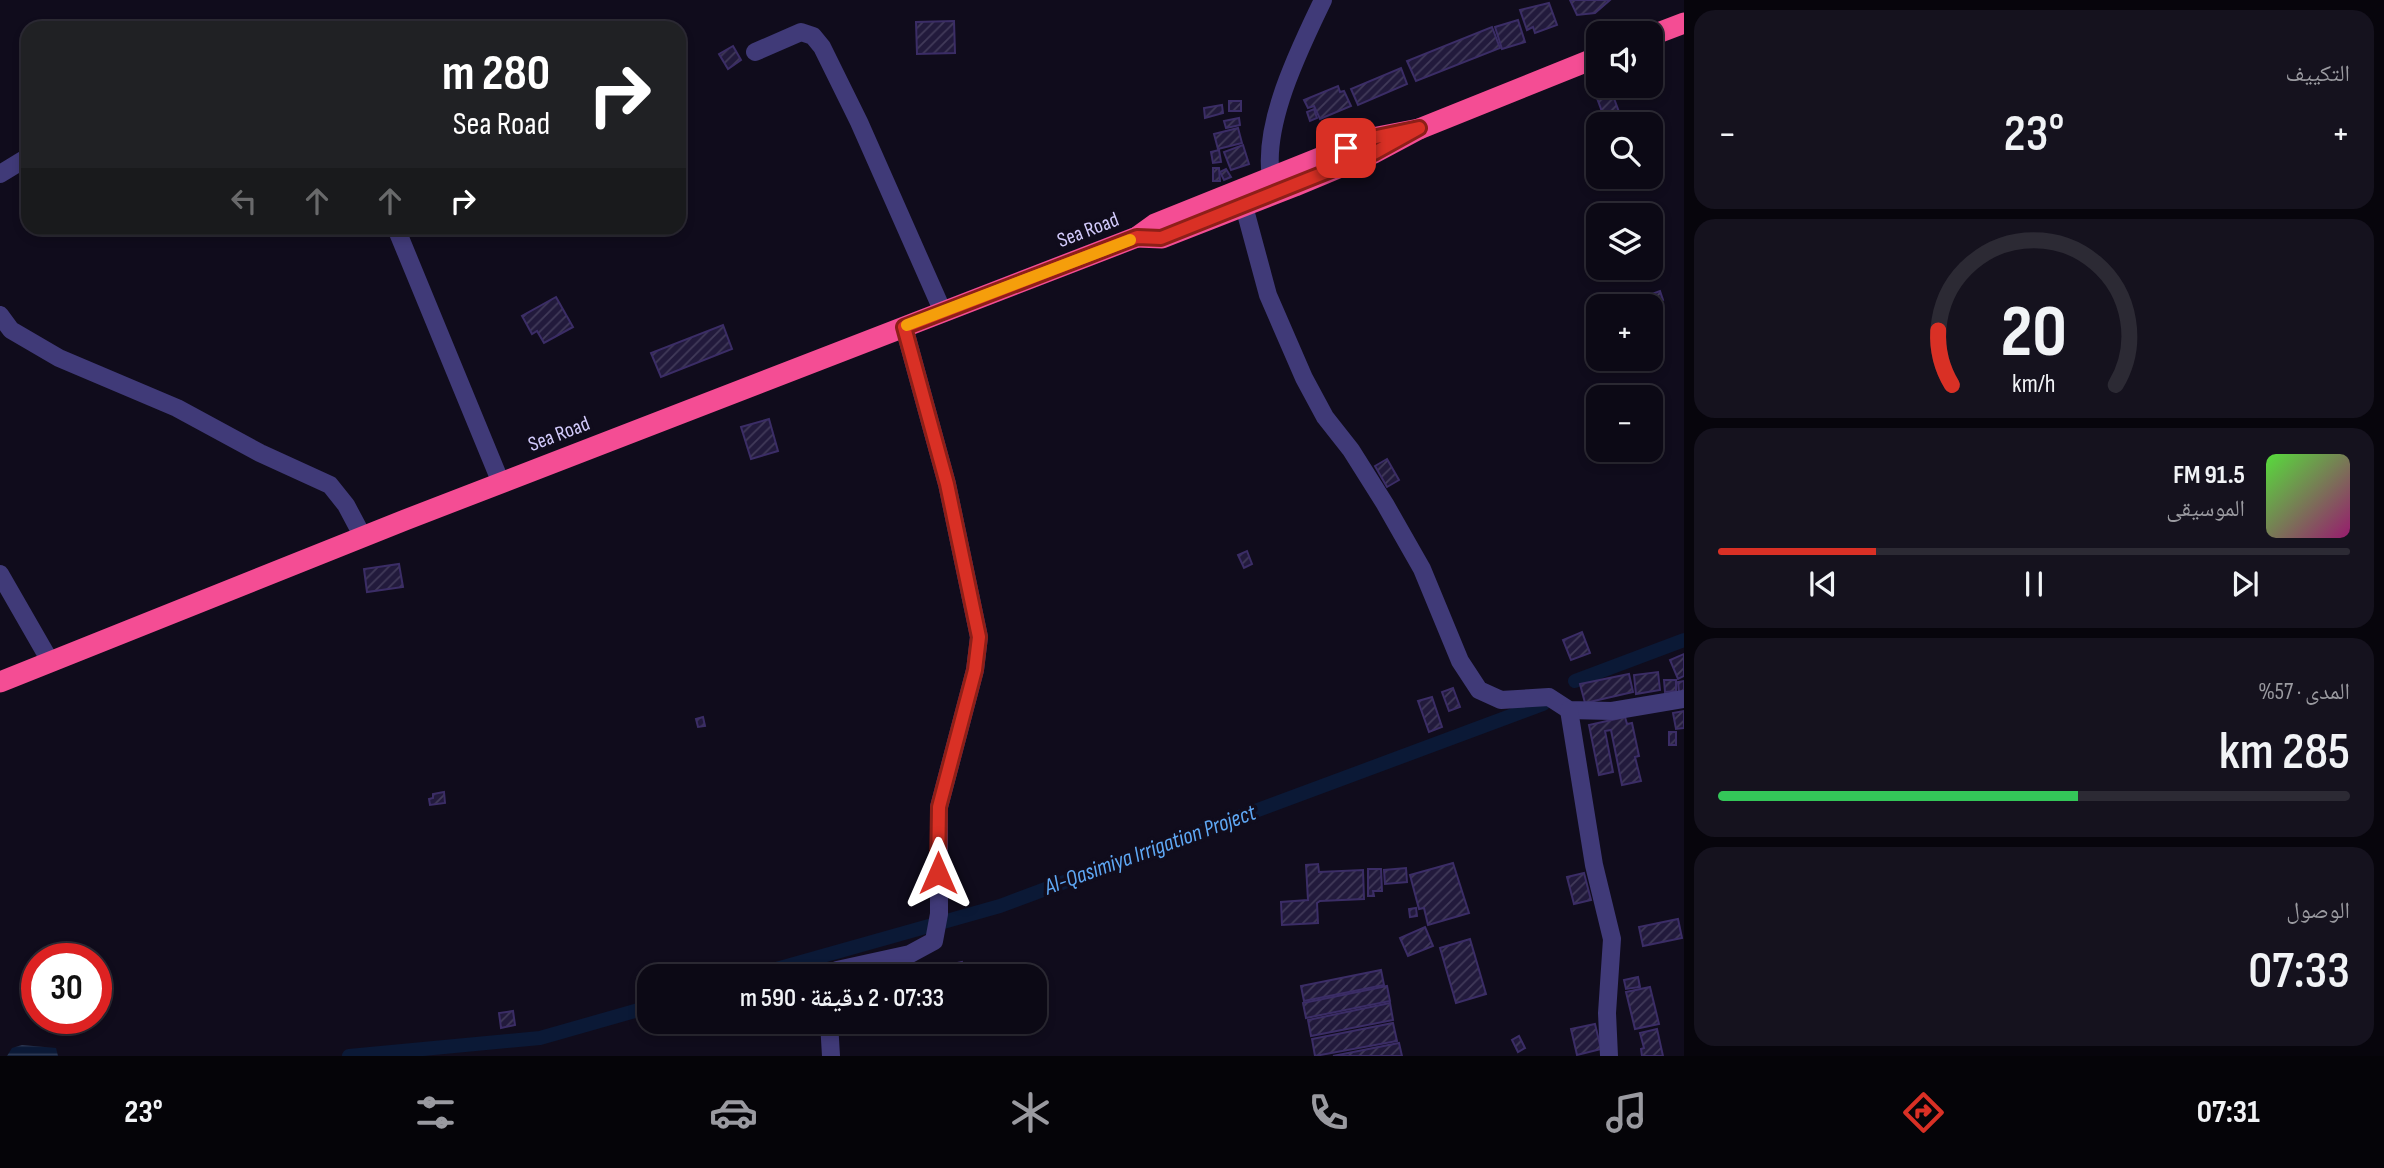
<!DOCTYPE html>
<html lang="ar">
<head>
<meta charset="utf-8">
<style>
  body { margin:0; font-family:"Sofia Sans Condensed","Noto Naskh Arabic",sans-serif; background:#15121e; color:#f1f3f6; direction:rtl; height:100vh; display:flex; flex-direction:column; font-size:26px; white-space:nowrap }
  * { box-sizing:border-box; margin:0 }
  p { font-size:23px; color:#9a9aa0 }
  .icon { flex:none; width:38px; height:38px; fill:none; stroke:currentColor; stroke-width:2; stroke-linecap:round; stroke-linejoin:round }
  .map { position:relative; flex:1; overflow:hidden; direction:ltr }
  .details { display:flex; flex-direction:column; gap:10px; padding:10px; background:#07050c; width:700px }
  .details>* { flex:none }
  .hud { position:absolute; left:21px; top:21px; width:665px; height:214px; border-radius:21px; box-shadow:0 4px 10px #0003,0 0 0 2px #2c2a34; direction:rtl; background:#202124; color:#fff; overflow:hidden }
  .buttons { position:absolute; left:1586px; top:21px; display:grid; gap:14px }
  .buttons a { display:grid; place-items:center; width:77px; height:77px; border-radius:14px; background:#0c0915; box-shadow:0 4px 10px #0003,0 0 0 2px #2c2a34; font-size:35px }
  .speed { position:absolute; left:21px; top:943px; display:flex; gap:14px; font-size:35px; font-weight:700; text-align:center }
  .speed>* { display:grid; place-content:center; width:91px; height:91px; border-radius:50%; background:#0c0915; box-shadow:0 4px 10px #0003,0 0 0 2px #2c2a34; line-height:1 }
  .speed .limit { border:10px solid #d22; background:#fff; color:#111 }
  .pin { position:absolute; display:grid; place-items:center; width:60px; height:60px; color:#fff; margin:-30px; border-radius:14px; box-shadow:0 4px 10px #0006 }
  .me { position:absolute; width:77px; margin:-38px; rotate:0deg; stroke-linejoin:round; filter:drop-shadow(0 0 5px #0008) }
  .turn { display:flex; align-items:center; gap:24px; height:147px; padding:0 21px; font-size:32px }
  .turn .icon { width:91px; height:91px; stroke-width:2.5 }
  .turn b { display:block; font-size:49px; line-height:60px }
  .lanes { display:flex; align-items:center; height:66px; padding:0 21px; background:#0003; justify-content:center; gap:35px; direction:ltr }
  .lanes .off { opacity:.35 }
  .big { font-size:52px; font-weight:600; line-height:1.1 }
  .details .tile { flex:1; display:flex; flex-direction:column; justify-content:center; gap:10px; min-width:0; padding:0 24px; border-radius:21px; background:#15121e }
  .details .dial { align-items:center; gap:0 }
  .dial svg { height:182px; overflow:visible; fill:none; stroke:#2c2a34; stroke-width:7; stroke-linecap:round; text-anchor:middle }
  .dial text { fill:#f1f3f6; stroke:none }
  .song { display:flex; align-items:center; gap:21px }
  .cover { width:84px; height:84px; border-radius:10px; background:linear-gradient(135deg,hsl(110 70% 55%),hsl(320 70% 35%)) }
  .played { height:7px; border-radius:4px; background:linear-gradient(90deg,#d93025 25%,#2c2a34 25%) }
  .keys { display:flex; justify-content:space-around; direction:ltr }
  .heat { display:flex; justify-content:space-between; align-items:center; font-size:38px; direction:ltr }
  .charge { height:10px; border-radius:5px; background:linear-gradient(90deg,#34c759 57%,#2c2a34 0) }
  .trip { position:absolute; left:637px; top:964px; width:410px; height:70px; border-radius:21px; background:#0c0915; box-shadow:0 4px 10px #0003,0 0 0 2px #2c2a34; font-weight:600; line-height:70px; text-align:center; direction:rtl }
  .tabs { display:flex; height:112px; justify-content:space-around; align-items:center; background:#050408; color:#9a9aa0 }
  .tabs .icon { width:49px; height:49px }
  .tabs .on { color:#d93025 }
  .tabs b { font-size:32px; color:#f1f3f6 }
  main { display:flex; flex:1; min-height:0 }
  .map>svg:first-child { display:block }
</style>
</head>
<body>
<main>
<section class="details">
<div class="tile"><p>التكييف</p>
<div class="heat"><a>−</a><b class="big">23°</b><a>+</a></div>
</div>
<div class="tile dial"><svg viewBox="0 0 100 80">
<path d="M14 69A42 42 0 1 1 86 69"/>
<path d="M14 69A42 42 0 0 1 8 45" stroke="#d93025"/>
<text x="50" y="56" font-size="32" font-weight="700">20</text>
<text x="50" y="72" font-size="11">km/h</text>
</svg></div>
<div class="tile">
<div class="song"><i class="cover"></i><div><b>91.5 FM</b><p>الموسيقى</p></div></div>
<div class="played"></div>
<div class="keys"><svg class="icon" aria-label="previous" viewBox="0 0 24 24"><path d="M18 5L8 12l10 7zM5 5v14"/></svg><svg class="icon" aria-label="pause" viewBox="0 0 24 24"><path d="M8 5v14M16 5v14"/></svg><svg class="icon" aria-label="next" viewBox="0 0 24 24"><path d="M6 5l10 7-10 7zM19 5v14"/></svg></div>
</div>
<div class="tile"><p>المدى · 57%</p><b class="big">285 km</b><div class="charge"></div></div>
<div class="tile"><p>الوصول</p><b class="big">07:33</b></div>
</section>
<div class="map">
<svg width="1684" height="1056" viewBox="0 0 1684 1056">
  <defs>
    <pattern id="water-rules" width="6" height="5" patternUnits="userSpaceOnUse" patternTransform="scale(1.75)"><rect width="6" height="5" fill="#0b1936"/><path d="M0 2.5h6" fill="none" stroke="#2e3954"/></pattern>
    <pattern id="building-hatch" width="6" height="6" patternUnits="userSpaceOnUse" patternTransform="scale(1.75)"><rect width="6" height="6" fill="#221a3c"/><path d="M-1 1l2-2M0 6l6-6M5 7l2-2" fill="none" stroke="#413a59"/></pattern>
  </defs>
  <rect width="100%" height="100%" fill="#100c1c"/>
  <path fill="url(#water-rules)" d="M22,1045L56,1048L58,1056H7L12,1048Z"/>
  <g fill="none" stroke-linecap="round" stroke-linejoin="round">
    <g stroke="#0b1936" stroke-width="14">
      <path d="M1575,681L1684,640"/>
      <path d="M751,976L1000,906L1543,704"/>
      <path d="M349,1056L540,1038L649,1007"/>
    </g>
  </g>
  <g fill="url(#building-hatch)" stroke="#3b2d66" stroke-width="2">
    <path d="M1570,0H1610L1595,13L1577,15Z"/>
    <path d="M1549,3L1557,25L1535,33L1533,27L1527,30L1520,10Z"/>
    <path d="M1518,20L1525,42L1502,49L1495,27Z"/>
    <path d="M954,21L955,53L917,54L916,22Z"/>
    <path d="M1492,27L1500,48L1416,81L1407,61Z"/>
    <path d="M733,46L741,60L728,69L719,54Z"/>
    <path d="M1401,68L1407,84L1358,105L1351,89Z"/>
    <path d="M1338,86L1340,92L1344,91L1351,106L1320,119L1314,106L1308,108L1304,100Z"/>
    <path d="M1612,93L1619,112L1604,117L1597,98Z"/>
    <rect x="1229" y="101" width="12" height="10"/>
    <path d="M1222,105L1223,113L1205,118L1204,108Z"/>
    <path d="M1314,109L1317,118L1310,121L1307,112Z"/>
    <path d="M1621,116L1624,124H1612L1610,119Z"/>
    <path d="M1239,118L1240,125L1226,128L1224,121Z"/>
    <path d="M1238,128L1242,143L1218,149L1214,134Z"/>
    <path d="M1243,145L1249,164L1231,170L1224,152Z"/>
    <path d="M1219,150L1221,162L1213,163L1211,152Z"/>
    <path d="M1213,168H1219L1220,181H1213Z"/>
    <path d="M1226,169L1231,177L1224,180L1220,172Z"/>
    <path d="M1660,291L1663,300L1649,305L1646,296Z"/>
    <path d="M556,297L573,327L544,343L537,331L532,334L522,316Z"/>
    <path d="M723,325L732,349L661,377L651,353Z"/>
    <path d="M769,419L778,451L751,459L741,427Z"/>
    <path d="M1387,459L1399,480L1387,487L1375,466Z"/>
    <path d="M1247,551L1252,564L1244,568L1238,555Z"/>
    <path d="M399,564L403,587L367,592L364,569Z"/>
    <path d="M1582,632L1590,653L1571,660L1563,640Z"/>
    <path d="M1684,654V676L1678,679L1670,660Z"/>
    <path d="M1658,672L1660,690L1636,694L1634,675Z"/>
    <path d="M1629,674L1633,692L1585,703L1580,684Z"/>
    <path d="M1664,680H1676V691L1665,692Z"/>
    <path d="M1684,681V693H1679L1678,682Z"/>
    <path d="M1453,688L1460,707L1449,711L1442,692Z"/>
    <path d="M1432,697L1442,727L1429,732L1418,701Z"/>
    <path d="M1684,711V728L1676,729L1673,713Z"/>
    <path d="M703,717L705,726L698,727L696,719Z"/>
    <path d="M1625,717L1627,724L1632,723L1639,756L1635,757L1641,781L1622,785L1611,730L1605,731L1613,772L1599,775L1589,725Z"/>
    <rect x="1669" y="732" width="7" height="13"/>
    <path d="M444,792L445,803L430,805L429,799L433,798V794Z"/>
    <path d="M1453,863L1469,913L1428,925L1424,908L1419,909L1410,875Z"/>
    <path d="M1318,864L1319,872L1363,870L1364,899L1320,901L1317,903L1318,923L1282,925L1281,902L1308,900L1306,865Z"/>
    <path d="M1406,868L1407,882L1385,884L1384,870Z"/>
    <path d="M1368,869H1381L1382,891H1373L1374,896H1368Z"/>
    <path d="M1584,873L1591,900L1574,904L1567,877Z"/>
    <path d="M1416,908L1417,916L1410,917L1409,909Z"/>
    <path d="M1678,919L1682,938L1643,946L1639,927Z"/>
    <path d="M1425,927L1433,946L1408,956L1400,938Z"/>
    <path d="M1470,939L1486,994L1456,1003L1440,948Z"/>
    <path d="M962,962L965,973L941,976L939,967Z"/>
    <path d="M905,967H911V976H904Z"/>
    <path d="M1381,970L1384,985L1304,1001L1301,986Z"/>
    <path d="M1638,977L1640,987L1626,989L1624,980Z"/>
    <path d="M1387,986L1390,1001L1306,1018L1303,1003Z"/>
    <path d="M1650,987L1659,1024L1635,1029L1626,992Z"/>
    <path d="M1390,1003L1393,1020L1311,1036L1308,1020Z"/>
    <path d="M513,1011L515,1025L501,1028L499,1013Z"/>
    <path d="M1393,1023L1397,1041L1315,1056L1312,1039Z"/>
    <path d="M1595,1024L1601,1049L1577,1055L1571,1029Z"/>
    <path d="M1657,1029L1663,1056H1642L1641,1049L1644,1048L1640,1033Z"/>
    <path d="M1519,1036L1525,1048L1518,1052L1512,1040Z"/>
    <path d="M1399,1043L1402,1056H1333Z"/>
  </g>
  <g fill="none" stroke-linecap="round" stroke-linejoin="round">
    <g stroke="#403a78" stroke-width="18">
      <path d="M755,52L801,32L813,36L822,47L859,122L943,312"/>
      <path d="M0,174L28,157"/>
      <path d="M1274,190C1256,135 1299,50 1323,0"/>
      <path d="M1241,195L1268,295L1304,378L1325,417L1351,450L1385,504L1422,569L1460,661L1479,690L1501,700L1549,697L1569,710L1612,711L1684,699"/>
      <path d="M396,228L501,483"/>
      <path d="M0,315L11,330L59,358L177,408L260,453L330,485L346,505L363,537"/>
      <path d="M0,574L50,661"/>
      <path d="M1569,710L1594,865L1612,939L1607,1013L1609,1056"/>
      <path d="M827,976L837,970L910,954L934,941L939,914V807L975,670L979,637L947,484L904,327"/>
      <path d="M829,1022L831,1056"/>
    </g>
    <g stroke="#f44d94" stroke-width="21">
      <path d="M1650,36L1684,23"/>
      <path d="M1137,237L1162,238L1295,186L1374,153L1419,129L1598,57"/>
      <path d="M0,682L405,520L1137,237L1155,224L1367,139L1419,129"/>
    </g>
  </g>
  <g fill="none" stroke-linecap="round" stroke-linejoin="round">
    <g stroke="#8d1f18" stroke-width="18">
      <path id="route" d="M938,873L939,807L975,670L979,637L947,484L904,327L1137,237L1161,238L1374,153L1419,128L1367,139L1346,148"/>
    </g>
    <use href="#route" stroke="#d93025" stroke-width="12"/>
    <path stroke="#f59e0b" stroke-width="12" d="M907,325L1130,240"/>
  </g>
  <g text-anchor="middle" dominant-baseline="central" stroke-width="7" stroke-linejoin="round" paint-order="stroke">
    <g font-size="21" fill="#d3cbfc" stroke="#100c1c">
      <text transform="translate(1088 230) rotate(-21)">Sea Road</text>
      <text transform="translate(559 434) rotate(-21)">Sea Road</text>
    </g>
    <g font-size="23" font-style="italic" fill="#5fa8f5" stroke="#100c1c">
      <text transform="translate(1150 850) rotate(-20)">Al-Qasimiya Irrigation Project</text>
    </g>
  </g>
</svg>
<div class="buttons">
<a><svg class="icon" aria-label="sound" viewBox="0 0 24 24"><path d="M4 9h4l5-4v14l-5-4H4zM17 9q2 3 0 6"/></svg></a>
<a><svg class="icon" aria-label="search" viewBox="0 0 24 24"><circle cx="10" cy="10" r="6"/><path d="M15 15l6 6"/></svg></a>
<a><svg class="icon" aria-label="layers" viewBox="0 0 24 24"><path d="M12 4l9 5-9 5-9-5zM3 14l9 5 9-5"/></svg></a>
<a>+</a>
<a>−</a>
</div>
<div class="speed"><div class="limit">30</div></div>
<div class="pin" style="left:1346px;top:148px;background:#d93025"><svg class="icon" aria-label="arrive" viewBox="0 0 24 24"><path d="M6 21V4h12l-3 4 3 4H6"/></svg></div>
<svg class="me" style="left:938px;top:873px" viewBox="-20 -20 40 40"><path d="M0-17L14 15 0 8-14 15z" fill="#d93025" stroke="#fff" stroke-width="4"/></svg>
<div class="trip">07:33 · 2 دقيقة · 590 m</div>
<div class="hud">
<div class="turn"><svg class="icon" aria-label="right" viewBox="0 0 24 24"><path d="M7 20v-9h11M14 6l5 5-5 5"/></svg><div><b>280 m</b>Sea Road</div></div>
<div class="lanes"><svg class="icon off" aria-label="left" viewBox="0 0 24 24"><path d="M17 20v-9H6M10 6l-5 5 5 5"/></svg><svg class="icon off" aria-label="ahead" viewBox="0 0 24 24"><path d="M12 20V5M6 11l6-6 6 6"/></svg><svg class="icon off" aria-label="ahead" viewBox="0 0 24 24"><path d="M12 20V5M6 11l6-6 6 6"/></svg><svg class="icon" aria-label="right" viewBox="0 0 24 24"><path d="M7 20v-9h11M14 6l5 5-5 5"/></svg></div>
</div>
</div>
</main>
<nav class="tabs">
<b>07:31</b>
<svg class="icon on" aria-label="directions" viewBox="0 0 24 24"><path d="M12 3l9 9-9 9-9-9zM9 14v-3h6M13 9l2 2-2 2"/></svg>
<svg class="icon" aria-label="music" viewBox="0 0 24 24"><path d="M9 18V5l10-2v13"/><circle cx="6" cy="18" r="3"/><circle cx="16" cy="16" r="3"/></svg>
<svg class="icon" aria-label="phone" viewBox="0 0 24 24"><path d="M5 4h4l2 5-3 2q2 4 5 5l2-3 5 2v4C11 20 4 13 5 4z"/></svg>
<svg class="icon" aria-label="climate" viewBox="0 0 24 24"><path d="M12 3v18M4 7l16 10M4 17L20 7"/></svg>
<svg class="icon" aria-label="car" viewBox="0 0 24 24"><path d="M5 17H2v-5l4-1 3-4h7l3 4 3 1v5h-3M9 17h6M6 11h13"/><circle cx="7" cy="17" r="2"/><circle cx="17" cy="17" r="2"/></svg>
<svg class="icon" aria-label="filters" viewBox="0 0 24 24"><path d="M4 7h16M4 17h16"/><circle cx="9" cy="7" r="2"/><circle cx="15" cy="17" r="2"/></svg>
<b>23°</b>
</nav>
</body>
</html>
